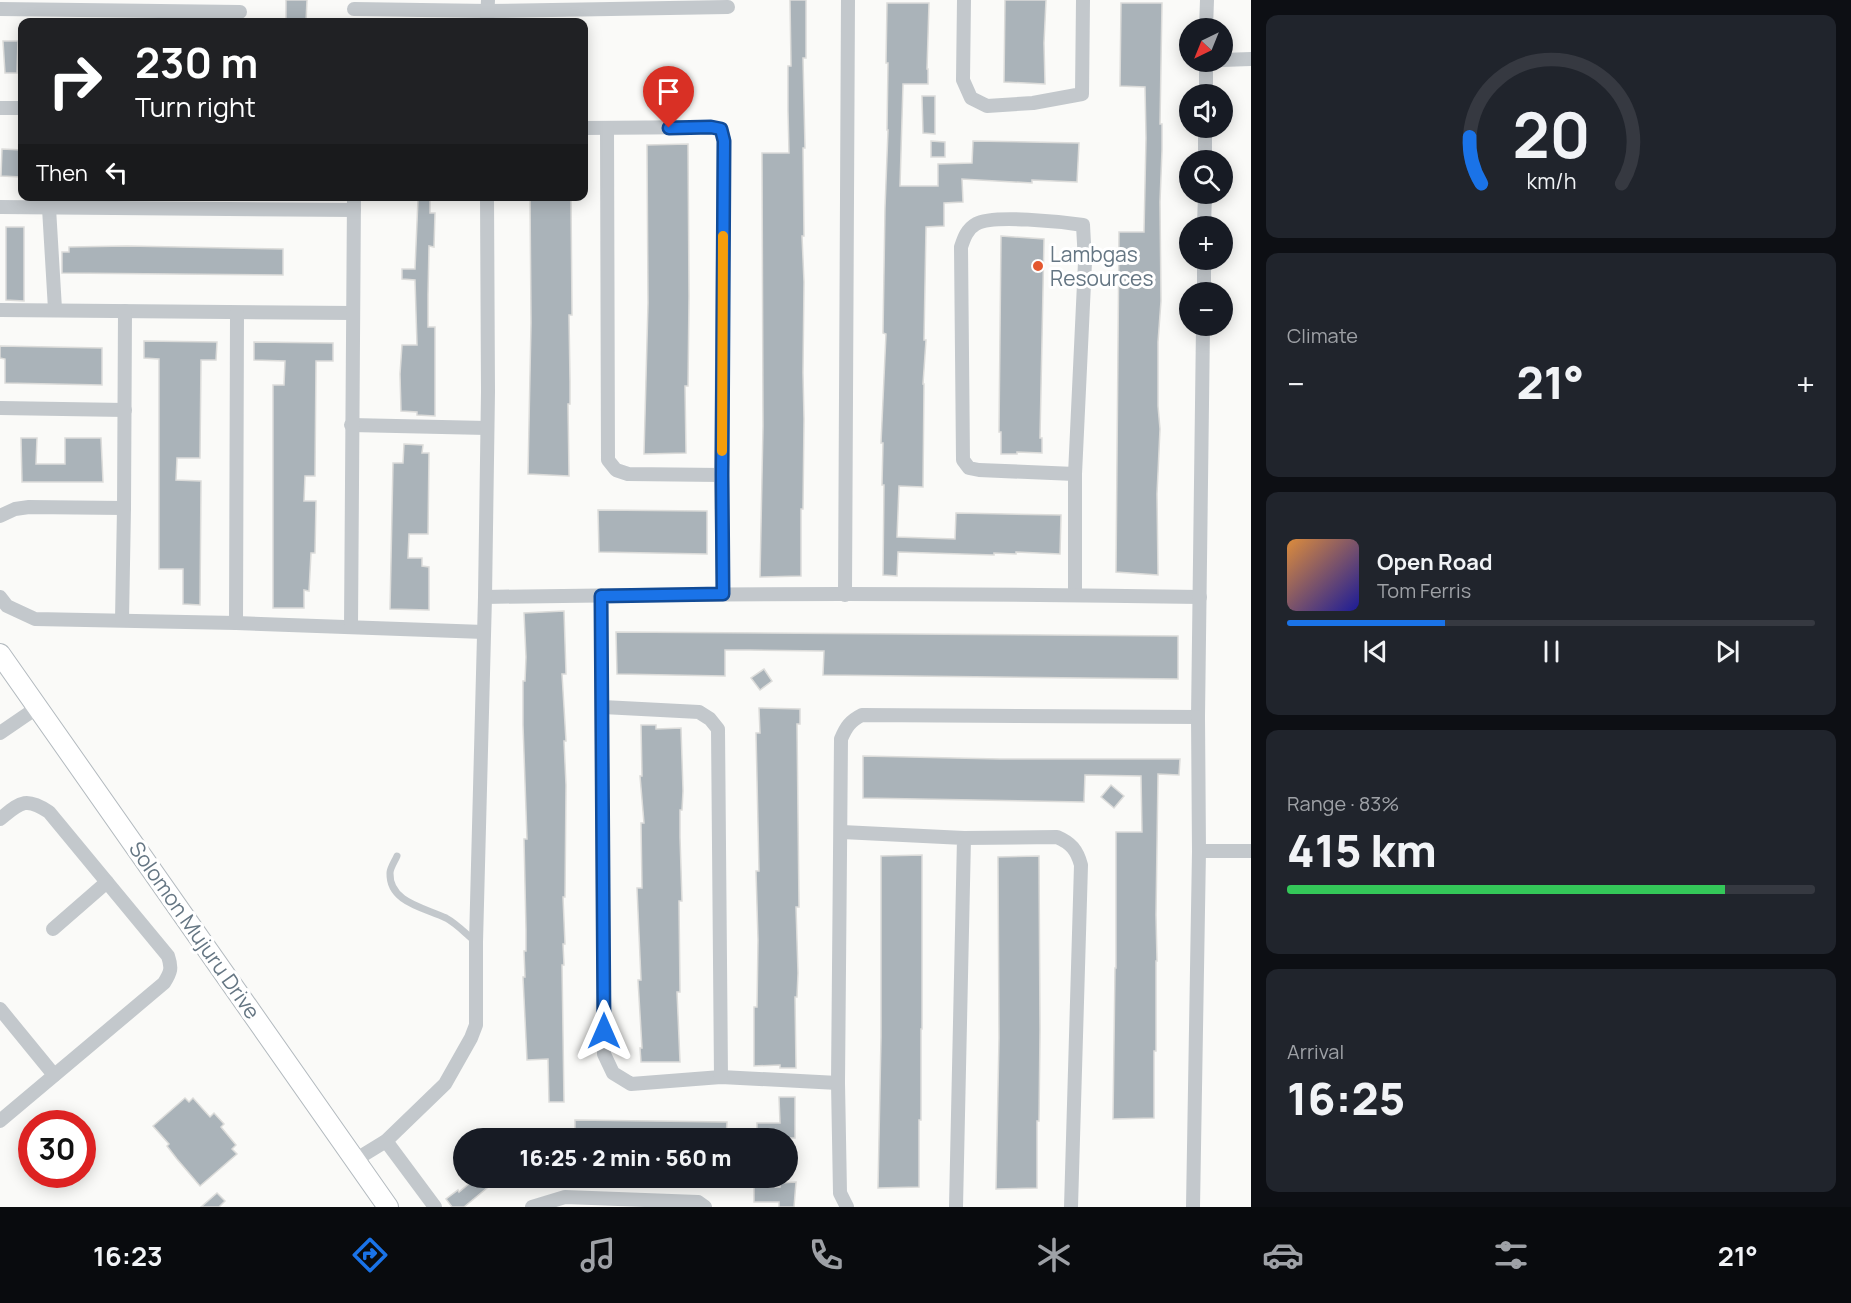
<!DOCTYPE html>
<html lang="en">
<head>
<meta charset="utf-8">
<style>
  body { margin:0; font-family:Manrope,sans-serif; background:#20242c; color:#f1f3f6; height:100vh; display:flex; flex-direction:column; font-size:22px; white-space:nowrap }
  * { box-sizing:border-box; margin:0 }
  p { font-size:20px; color:#9ea1a6 }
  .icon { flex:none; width:33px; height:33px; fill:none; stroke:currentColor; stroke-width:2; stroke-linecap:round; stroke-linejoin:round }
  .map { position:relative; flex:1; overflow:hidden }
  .panel { display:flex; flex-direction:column; gap:15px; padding:15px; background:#0d0f14; width:600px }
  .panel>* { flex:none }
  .banner { position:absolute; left:18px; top:18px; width:570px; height:183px; border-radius:12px; box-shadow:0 3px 15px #0003; background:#202124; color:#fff; overflow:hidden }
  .needle { width:39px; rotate:223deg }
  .buttons { position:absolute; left:1179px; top:18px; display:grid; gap:12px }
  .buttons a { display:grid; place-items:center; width:54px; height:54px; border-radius:50%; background:#171b24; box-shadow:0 3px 15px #0003; font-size:30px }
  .speed { position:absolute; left:18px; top:1110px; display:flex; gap:12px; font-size:30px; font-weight:700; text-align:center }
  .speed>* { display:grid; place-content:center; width:78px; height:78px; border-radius:50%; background:#171b24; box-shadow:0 3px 15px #0003; line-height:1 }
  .speed .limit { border:9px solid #d22; background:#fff; color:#111 }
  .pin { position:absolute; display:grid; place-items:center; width:51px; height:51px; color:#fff; margin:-62px -26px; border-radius:50% 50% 50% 0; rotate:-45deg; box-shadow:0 0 6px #0007 }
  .pin .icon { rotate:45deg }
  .me { position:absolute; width:66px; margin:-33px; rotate:0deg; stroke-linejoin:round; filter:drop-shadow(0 0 4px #0008) }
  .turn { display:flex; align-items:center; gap:21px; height:126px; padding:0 18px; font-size:27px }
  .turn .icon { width:78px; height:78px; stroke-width:2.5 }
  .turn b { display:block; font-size:42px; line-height:51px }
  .then { display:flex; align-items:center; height:57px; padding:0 18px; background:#0003; gap:12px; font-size:22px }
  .big { font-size:45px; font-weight:800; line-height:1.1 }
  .panel .tile { flex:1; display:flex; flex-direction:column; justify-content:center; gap:9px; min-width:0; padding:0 21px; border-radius:12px; background:#20242c }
  .panel .dial { align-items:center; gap:0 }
  .dial svg { height:156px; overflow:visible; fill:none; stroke:#363941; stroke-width:7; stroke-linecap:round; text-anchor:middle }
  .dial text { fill:#f1f3f6; stroke:none }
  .song { display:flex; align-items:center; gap:18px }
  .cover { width:72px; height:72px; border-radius:9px; background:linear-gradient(135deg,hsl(30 70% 55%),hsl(240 70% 35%)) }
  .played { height:6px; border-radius:3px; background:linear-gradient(90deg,#1a73e8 30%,#363941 30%) }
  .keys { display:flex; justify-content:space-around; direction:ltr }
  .heat { display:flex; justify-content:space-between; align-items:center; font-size:33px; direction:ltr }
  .charge { height:9px; border-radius:4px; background:linear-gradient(90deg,#34c759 83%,#363941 0) }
  .trip { position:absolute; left:453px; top:1128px; width:345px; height:60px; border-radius:30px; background:#171b24; box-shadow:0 3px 15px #0003; font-weight:800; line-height:60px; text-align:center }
  .dock { display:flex; height:96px; justify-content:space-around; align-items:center; background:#090b0e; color:#9ea1a6 }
  .dock .icon { width:42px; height:42px }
  .dock .selected { color:#1a73e8 }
  .dock b { font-size:27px; color:#f1f3f6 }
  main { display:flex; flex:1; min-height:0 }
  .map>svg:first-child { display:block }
</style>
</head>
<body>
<main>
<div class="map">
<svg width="1251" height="1207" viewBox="0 0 1251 1207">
  <rect width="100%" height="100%" fill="#fafaf8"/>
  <g fill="#aab3b9" stroke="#dcdcda" stroke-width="1.5">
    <path d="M286,0H307L306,22H286Z"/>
    <path d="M790,0H806V58H803L805,148H803L804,236H802L804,282L803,373L804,419L803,509H801V576L760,577L763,426L762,153H789L788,111V66H791Z"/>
    <path d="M1005,0H1046L1044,43L1045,84L1004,82Z"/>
    <path d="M887,3H929L927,69H928V84H903L900,186H938V164L972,163L973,141L1079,143L1077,182L1032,180V183L962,179L963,202L944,203V226L926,227L924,340H926L923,384H924L923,487L899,486L897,537L955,539L956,513L1061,515L1060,554L1016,552V554L994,553V555L898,552L897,576L883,575L884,485H882L883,443H881L886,334L883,333L885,208L888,130H887L888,63H886Z"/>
    <path d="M1121,3H1162L1160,124H1162V150L1160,202L1161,301L1158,342V406L1160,429L1157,494L1158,575L1116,572L1119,232H1144L1146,138L1145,87L1120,86Z"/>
    <path d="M3,41H18L17,73H5Z"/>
    <path d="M922,96H935V134L923,133Z"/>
    <path d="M931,141L945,142V157H931Z"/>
    <path d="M688,144L689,296L688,386H685L686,453L644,454L648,303L647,145Z"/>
    <path d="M2,149L22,150V177L1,176Z"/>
    <path d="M530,196H571L572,315H569L570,381V404H568L569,476L528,474L531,323Z"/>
    <path d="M418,199L430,200V213H435L434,247L429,246L428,295V327H435V416L417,415V412L401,411L400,374L402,345H417L415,280L402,279V269H415Z"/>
    <path d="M6,227H24V301L6,300Z"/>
    <path d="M1001,236L1044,239L1040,438H1042V453L1017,452V454H1001V432H999Z"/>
    <path d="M127,246L283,249V275L62,273V252H69V247Z"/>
    <path d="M144,341L217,342L216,360H201L200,458H177L176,480L201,481L200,605L183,604V569H159V359L144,358Z"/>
    <path d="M254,342L333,343V361H316L315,476H305L304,501H316L315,553H311L309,591L304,590V608H273V385H284L285,361L254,360Z"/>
    <path d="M0,346L102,348V385L5,383V359L0,358Z"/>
    <path d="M21,438H37L36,464H65V438H101L103,482H22Z"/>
    <path d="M404,444L423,445L422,453H429L428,534H409L408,558H422V566L429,567V610L390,609L393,463H403Z"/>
    <path d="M598,510L707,511V554L599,552Z"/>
    <path d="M564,611L566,674H562L566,741H564L566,785L565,897H563L565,944H563L564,965H562L564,1102H549L548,1059L527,1060L523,977H525L524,951H526V930L524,839H527L523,725V681H525L526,657L524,613Z"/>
    <path d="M616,632L1178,636V679L823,675L824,651L750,650H725V676L617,674Z"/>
    <path d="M764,669L772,681L760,690L751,678Z"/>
    <path d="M759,708L800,709V724H797L799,907H796L798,973L797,997H795L796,1068H780V1065L754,1066V1007H757L758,940L756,871H759L756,733H760Z"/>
    <path d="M641,725H656V729L681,728L683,791L682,810H680V837L682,901H679L680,992H677L680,1062H641L640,1048H642L638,980H641L637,888H642L641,823H644L640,776H642Z"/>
    <path d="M863,756L1000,759H1180L1179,775L1158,774L1156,915L1157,961H1156V1051H1154V1118L1113,1119L1115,968H1116V832H1142L1141,776L1085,775L1084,802L863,798Z"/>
    <path d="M1111,785L1124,796L1114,808L1101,797Z"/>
    <path d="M922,855V1029H921V1120H919V1187L878,1188L881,1037V856Z"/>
    <path d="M1039,856L1040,1030L1039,1121H1037V1188L996,1189L999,1038L998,857Z"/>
    <path d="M779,1097H795V1138H757V1123H780Z"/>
    <path d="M185,1098L189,1102L193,1098L210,1117L214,1113L224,1124L221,1127L236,1145L232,1149L237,1154L200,1186L177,1159L167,1146L169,1144L153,1126Z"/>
    <path d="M575,1120L727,1122L726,1137L575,1135Z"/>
    <path d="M476,1178H499L464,1207H452L446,1199L458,1190L459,1192Z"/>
    <path d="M796,1182L794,1207H779V1202H754V1187H780V1183Z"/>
    <path d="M217,1193L225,1201L219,1207H201Z"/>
  </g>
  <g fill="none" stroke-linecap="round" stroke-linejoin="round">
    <g stroke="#b3babf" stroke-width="22">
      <path id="secondary" d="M0,654L388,1207"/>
    </g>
    <path stroke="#c3c8cc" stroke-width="7" d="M397,856C395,861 390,868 390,873C389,903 426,908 446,918C457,924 466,934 476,942"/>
    <g stroke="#c3c8cc" stroke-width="14">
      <path d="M964,0L963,80L971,98L987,106L1033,103L1082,94L1083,0"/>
      <path d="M0,9L240,12"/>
      <path d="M354,9L488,11L728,7"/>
      <path d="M487,22L488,0"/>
      <path d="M1206,28L1207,0"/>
      <path d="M1222,60L1251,59"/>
      <path d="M1206,94V62"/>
      <path d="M0,108H22"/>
      <path d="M584,128L711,127L721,129L724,140L721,475L723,594"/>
      <path d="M607,128L608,460L616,470L628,474L721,475"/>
      <path d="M1205,160V128"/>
      <path d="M0,207L354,210"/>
      <path d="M49,208L55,309"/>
      <path d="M1204,226L1205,194"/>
      <path d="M1204,292V260"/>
      <path d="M0,310L353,313"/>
      <path d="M0,408L125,410"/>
      <path d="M351,425L487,428"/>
      <path d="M1075,474L979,470L969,468L963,460L961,247C964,238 967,229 976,224C993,214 1062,222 1083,225L1085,262L1075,474V595"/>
      <path d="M0,516L15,509L29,507L124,508"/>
      <path d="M601,595L604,1054L613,1073L631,1084L721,1077L838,1083"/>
      <path d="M845,595L848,0"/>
      <path d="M0,597L7,606L35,619L236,623L484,632"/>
      <path d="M485,597C724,593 962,593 1200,597"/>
      <path d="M122,620L124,508L125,311"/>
      <path d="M236,623L237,313"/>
      <path d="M351,627L354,196"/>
      <path d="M603,707L699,712L710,719L718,729L721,1077"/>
      <path d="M0,733L38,707"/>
      <path d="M0,819C20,803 25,796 49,812L168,956C172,968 171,972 164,983L0,1121"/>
      <path d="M842,832L964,838L956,1207"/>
      <path d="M964,838L1057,837C1071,843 1077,850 1081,865L1071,1207"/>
      <path d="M1199,851H1251"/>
      <path d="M53,929L107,882"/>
      <path d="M0,1009L54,1075"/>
      <path d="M386,1141L435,1207"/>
      <path d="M355,1160L386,1141L445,1084L471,1038L476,1025V942L485,597L488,392L487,196"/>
      <path d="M532,1207L565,1197L698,1202L705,1207"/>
      <path d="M847,1207L840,1193L838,1083L841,739C846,727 850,721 862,715L1198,717L1203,326"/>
      <path d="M1193,1207L1199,851L1198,717"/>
    </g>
    <use href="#secondary" stroke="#fff" stroke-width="20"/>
  </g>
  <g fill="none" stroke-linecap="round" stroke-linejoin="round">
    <g stroke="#114b97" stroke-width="15">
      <path id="route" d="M604,1031L601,596L723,594L722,475L724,141L721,129L711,127L669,128"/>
    </g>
    <use href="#route" stroke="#1a73e8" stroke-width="10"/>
    <path stroke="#f59e0b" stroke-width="10" d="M722,451L723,236"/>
  </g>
  <circle fill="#e4572e" stroke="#fff" stroke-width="2" cx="1038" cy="266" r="6"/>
  <g text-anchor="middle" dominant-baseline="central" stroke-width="6" stroke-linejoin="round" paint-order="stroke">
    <g font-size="21" fill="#657683" stroke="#fff" text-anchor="start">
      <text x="1050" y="254">Lambgas<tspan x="1050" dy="24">Resources</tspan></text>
    </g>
    <g font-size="21" fill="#657683" stroke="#fff">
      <text transform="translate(195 930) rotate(55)">Solomon Mujuru Drive</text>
    </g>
  </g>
</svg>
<div class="buttons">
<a><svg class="needle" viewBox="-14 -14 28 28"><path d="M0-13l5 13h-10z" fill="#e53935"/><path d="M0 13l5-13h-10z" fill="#9ea1a6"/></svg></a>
<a><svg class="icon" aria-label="sound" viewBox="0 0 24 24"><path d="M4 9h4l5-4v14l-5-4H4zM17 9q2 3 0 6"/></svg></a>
<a><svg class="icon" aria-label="search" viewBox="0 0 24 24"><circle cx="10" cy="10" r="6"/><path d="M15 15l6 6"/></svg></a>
<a>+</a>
<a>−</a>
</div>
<div class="speed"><div class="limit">30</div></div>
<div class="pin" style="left:669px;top:128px;background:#d93025"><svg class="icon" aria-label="arrive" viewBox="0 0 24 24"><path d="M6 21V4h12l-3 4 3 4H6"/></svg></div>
<svg class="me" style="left:604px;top:1031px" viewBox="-20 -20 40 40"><path d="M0-17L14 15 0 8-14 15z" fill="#1a73e8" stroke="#fff" stroke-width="4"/></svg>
<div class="trip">16:25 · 2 min · 560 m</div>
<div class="banner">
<div class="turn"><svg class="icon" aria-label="right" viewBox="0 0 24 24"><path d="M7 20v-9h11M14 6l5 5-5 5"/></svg><div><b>230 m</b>Turn right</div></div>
<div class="then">Then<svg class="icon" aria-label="left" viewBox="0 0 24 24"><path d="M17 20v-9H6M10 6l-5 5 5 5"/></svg></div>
</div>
</div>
<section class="panel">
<div class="tile dial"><svg viewBox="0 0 100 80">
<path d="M14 69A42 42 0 1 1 86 69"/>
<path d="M14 69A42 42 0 0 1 8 45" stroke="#1a73e8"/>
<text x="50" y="56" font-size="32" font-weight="700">20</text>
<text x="50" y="72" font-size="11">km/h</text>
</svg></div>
<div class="tile"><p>Climate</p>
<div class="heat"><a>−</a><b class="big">21°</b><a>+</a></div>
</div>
<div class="tile">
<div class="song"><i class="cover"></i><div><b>Open Road</b><p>Tom Ferris</p></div></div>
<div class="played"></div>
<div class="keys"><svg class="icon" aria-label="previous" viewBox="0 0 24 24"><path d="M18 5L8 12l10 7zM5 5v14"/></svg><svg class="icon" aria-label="pause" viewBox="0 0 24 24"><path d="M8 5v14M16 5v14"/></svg><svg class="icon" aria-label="next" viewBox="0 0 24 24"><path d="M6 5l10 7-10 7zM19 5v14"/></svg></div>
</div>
<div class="tile"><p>Range · 83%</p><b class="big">415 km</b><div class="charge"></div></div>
<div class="tile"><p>Arrival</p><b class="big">16:25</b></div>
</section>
</main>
<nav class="dock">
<b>16:23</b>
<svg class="icon selected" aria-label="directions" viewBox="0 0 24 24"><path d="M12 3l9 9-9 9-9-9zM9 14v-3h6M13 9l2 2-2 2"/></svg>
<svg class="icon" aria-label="music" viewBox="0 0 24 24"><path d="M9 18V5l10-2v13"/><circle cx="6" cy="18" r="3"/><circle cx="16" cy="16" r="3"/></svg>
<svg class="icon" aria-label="phone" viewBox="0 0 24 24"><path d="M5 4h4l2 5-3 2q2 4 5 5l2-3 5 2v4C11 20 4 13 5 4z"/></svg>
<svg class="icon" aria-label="climate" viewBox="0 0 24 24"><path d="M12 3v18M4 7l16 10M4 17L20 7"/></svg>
<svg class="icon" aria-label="car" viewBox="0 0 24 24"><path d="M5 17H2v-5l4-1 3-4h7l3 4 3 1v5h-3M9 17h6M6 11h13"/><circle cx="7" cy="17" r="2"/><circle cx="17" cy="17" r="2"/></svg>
<svg class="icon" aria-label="filters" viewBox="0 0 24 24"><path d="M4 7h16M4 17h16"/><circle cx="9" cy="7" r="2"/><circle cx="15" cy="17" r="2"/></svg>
<b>21°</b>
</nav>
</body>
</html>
